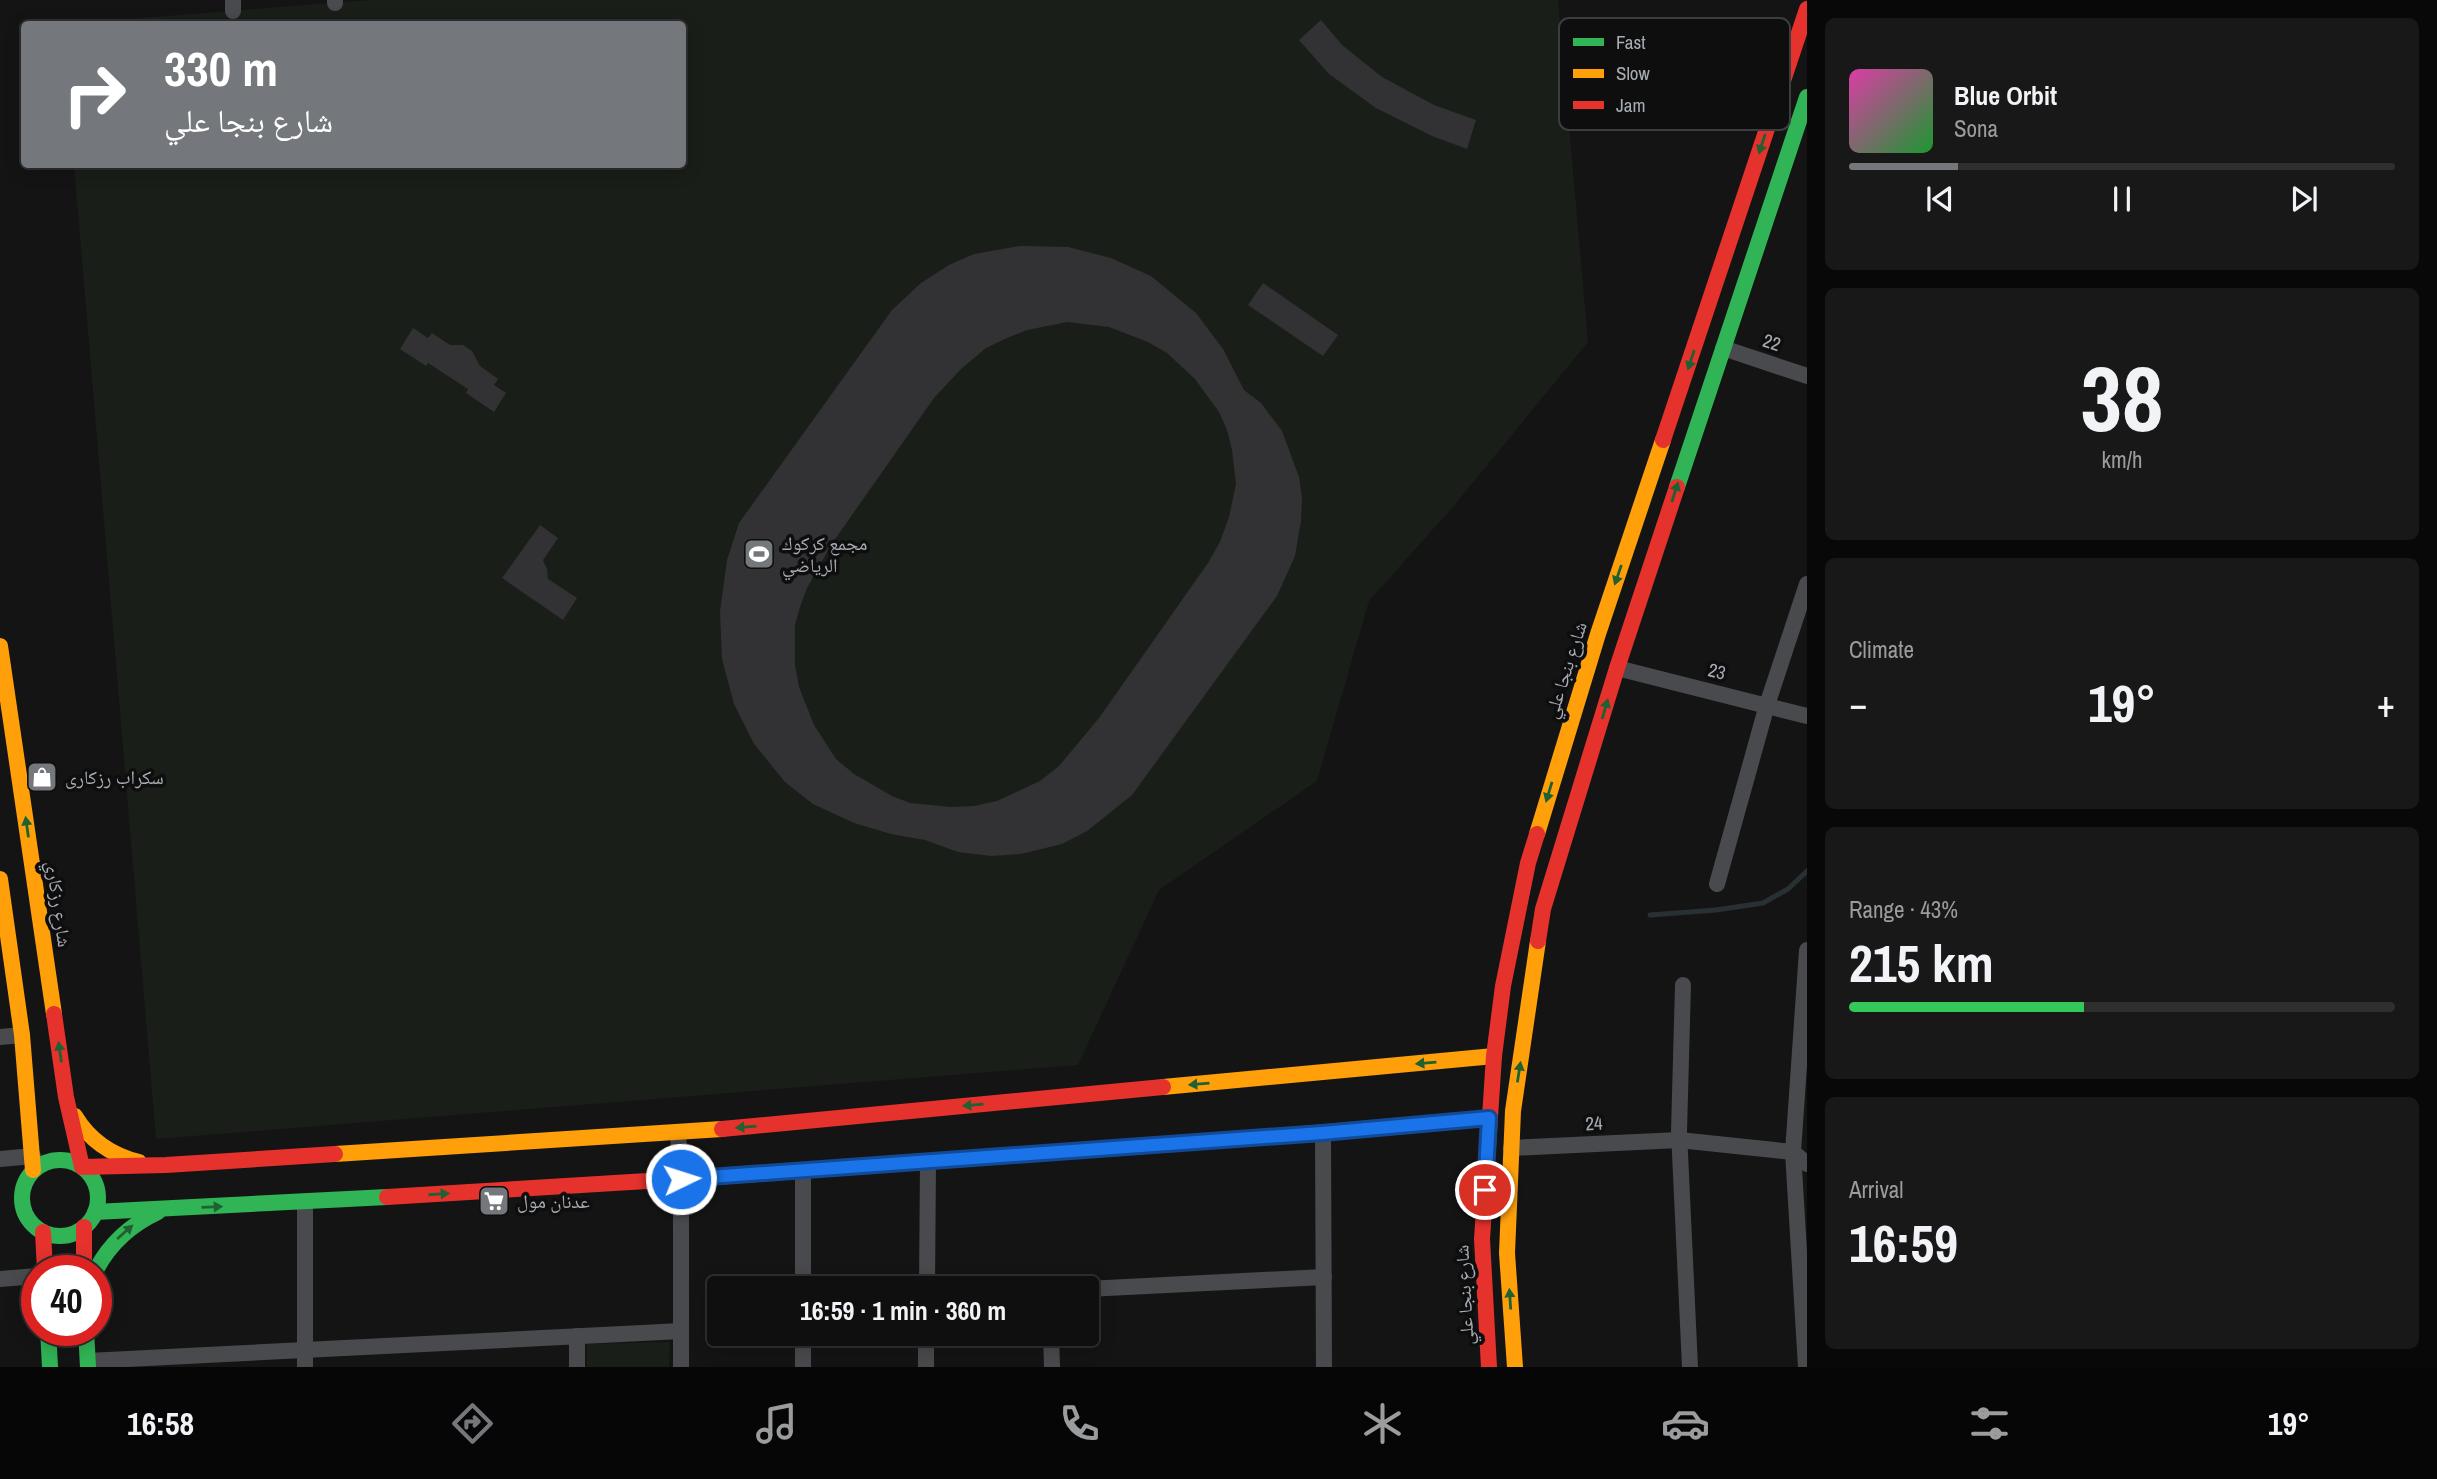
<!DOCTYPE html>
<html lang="en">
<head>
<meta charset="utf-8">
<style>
  body { margin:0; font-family:"Archivo Narrow","Noto Naskh Arabic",sans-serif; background:#181818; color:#f1f3f6; height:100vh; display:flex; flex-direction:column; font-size:26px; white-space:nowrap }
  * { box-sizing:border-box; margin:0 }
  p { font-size:23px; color:#9b9c9e }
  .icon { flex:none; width:38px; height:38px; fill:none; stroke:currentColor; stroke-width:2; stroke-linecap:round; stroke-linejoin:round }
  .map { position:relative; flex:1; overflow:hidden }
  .panel { display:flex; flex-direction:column; gap:18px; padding:18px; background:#080808; width:630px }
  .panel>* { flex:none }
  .hud { position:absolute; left:21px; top:21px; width:665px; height:147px; border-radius:7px; box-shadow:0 4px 18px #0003,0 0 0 2px #2f2f2f; background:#74777b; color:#fff; overflow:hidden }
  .speed { position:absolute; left:21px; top:1255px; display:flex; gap:14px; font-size:35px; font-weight:700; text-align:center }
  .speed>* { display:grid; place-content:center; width:91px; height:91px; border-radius:50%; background:#0f0f0f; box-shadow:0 4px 18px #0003,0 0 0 2px #2f2f2f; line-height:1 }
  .speed .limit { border:10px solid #d22; background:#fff; color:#111 }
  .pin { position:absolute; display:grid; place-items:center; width:60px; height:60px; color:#fff; margin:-30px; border:4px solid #fff; border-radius:50%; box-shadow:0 2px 7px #0007 }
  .me { position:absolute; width:77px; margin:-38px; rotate:86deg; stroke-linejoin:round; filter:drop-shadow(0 0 5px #0008) }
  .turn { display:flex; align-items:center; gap:24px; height:147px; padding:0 28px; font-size:32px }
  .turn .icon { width:91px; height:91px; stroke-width:2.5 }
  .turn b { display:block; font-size:49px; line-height:60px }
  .big { font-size:52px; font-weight:700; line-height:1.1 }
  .panel .card { flex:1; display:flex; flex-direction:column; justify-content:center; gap:10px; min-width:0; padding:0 24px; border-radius:10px; background:#181818 }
  .panel .dial { align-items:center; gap:0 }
  .dial b { font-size:91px; line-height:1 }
  .song { display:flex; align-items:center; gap:21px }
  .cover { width:84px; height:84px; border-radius:10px; background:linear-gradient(135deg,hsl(320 70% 55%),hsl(130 70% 35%)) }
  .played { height:7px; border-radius:4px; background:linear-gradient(90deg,#74777b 20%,#2f2f2f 20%) }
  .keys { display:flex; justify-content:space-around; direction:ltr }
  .heat { display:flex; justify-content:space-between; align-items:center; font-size:38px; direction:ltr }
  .charge { height:10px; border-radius:5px; background:linear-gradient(90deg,#34c759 43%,#2f2f2f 0) }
  .trip { position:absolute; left:707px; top:1276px; width:392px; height:70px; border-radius:7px; background:#0f0f0f; box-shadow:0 4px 18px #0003,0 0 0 2px #2f2f2f; font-weight:700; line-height:70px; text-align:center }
  .menu { display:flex; height:112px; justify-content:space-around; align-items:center; background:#060606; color:#9b9c9e }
  .menu .icon { width:49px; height:49px }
  .menu .selected { color:#74777b }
  .menu b { font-size:32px; color:#f1f3f6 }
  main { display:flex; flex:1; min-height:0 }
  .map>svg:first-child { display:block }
</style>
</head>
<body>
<main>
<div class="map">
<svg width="1807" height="1367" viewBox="0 0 1807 1367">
  <rect width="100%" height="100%" fill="#141414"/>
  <g fill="#191e19">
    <path d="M370,0H1558L1588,342L1452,508L1369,601L1317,781L1159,890L1078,1065L156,1139L74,165L682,164V24H64Z"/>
    <path d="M670,1342L669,1367H587V1344Z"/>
  </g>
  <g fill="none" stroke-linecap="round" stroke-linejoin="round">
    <path stroke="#293034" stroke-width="5" d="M1650,915L1716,910L1763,903L1788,889L1807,871"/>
  </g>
  <g fill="#323234" fill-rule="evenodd">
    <path d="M1321,20L1342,45L1382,77L1434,105L1476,120L1467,149L1432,136L1376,108L1329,74L1299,40Z"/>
    <path d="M1020,246L1068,247L1111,258L1151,276L1196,313L1223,349L1244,390L1261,403L1282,431L1299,477L1302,498L1301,521L1295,556L1277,596L1132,795L1087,831L1062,844L1021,854L991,856L958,852L925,840L891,834L854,823L813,804L785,782L754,744L734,704L722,659L720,612L727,560L739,523L892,310L921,283L949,265L974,254ZM1067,322L1109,327L1148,342L1167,353L1195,379L1219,412L1227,430L1232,450L1236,484L1229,517L1220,542L1208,563L1099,718L1059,766L1040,781L997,801L974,806L951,807L910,803L892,796L854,774L836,759L814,725L799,687L795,665V625L800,607L807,588L831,545L934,398L960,370L986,348L1007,338L1027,330Z"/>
    <path d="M1263,283L1338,335L1323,356L1248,305Z"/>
    <path d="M413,328L428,338L432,333L450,345H463L472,351L480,366L498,379L494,385L506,393L494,412L466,393L468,389L428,363L426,366L400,349Z"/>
    <path d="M540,525L558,538L543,560L547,569L548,579L577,598L563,620L502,578Z"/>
  </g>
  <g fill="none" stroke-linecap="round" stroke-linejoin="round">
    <g stroke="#494a4d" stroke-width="16">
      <path d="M233,0V11"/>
      <path d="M335,0V3"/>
      <path d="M1723,348L1807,376"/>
      <path d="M1617,668L1807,716"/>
      <path d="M1717,884L1767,705L1807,584"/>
      <path d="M1683,985L1679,1132L1690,1367"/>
      <path d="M0,1037L22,1035"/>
      <path d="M678,1133L681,1179V1367"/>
      <path d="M1323,1133L1324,1367"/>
      <path d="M1511,1148L1679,1140L1793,1152L1807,1164"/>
      <path d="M0,1159L33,1156"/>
      <path d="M0,1279L37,1276"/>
      <path d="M803,1288V1171"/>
      <path d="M927,1288L928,1161"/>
      <path d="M1087,1289L1324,1277"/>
      <path d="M1051,1334L1052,1367"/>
      <path d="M577,1336V1367"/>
      <path d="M88,1361L681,1331"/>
      <path d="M305,1367V1203"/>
      <path d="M803,1367V1334"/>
      <path d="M926,1367V1334"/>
      <path d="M1806,1367L1793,1152L1807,950"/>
    </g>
    <g stroke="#30b455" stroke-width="16">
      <path d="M1677,487L1807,97"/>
      <circle cx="60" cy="1198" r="38"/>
      <path d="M729,1176L1304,1134"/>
      <path d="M95,1212L387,1197"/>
      <path d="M96,1270C110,1243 130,1225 158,1212"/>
      <path d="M48,1330L50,1367"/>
      <path d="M86,1330L88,1367"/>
    </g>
    <g stroke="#ff9f0a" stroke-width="16">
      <path d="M0,646L54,1014"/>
      <path d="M1537,834L1598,634L1663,440"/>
      <path d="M0,879L22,1035L33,1170"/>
      <path d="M1163,1087L1494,1056"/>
      <path d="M75,1116C90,1141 111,1155 139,1162"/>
      <path d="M335,1154L722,1129"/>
      <path d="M1515,1367L1507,1253L1513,1111L1538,941"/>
    </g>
    <g stroke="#e5322d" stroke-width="16">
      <path d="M1663,440L1807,9"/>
      <path d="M1538,941L1543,909L1617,668L1677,487"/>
      <path d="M54,1014L66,1097L82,1167L166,1165L335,1154"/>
      <path d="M722,1129L1163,1087"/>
      <path d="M1304,1134L1489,1118"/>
      <path d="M387,1197L729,1176"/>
      <path d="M84,1227V1270"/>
      <path d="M43,1232L45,1270"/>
      <path d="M1489,1367L1482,1239L1494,1056L1503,986L1528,863L1537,834"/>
    </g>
  </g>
  <defs><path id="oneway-solid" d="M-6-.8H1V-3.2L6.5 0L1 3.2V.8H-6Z" transform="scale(1.75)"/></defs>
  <g fill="#1f6132">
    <use href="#oneway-solid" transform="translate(1762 144) rotate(108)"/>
    <use href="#oneway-solid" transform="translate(1691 360) rotate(108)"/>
    <use href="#oneway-solid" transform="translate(1675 492) rotate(-72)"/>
    <use href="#oneway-solid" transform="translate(1618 575) rotate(109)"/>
    <use href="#oneway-solid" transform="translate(1605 709) rotate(-74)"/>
    <use href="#oneway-solid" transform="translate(1549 792) rotate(107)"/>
    <use href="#oneway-solid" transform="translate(27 827) rotate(-98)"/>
    <use href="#oneway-solid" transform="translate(60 1052) rotate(-98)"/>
    <use href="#oneway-solid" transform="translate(1426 1063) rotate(175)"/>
    <use href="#oneway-solid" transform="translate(1519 1072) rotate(-81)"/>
    <use href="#oneway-solid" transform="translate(1199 1084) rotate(175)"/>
    <use href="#oneway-solid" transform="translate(973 1105) rotate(175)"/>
    <use href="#oneway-solid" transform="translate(746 1127) rotate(175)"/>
    <use href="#oneway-solid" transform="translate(439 1194) rotate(-4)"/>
    <use href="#oneway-solid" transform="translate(212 1207) rotate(-2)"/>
    <use href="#oneway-solid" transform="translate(125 1232) rotate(-42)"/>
    <use href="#oneway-solid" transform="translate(1510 1299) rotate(-94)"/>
  </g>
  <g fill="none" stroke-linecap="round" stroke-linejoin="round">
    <g stroke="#114b97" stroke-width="18">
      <path id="route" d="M681,1179L1322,1133L1489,1118L1485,1190"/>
    </g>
    <use href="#route" stroke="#1a73e8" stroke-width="12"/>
  </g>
  <defs>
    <g id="stadium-square" transform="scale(1.575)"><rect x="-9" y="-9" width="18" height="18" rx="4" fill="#74777b" stroke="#0e0e0f"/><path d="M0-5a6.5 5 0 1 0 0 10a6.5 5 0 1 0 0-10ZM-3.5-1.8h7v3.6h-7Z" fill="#fff"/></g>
    <g id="shop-square" transform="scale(1.575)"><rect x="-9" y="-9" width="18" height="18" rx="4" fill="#74777b" stroke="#0e0e0f"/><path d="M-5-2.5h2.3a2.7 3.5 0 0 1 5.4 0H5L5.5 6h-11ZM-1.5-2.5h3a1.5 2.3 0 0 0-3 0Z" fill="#fff"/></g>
    <g id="supermarket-square" transform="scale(1.575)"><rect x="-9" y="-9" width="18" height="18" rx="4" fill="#74777b" stroke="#0e0e0f"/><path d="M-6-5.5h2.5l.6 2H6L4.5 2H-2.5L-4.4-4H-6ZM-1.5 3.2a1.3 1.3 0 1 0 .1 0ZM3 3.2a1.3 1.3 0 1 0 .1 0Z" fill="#fff"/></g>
  </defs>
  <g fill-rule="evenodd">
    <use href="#stadium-square" x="759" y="554"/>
    <use href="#shop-square" x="42" y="777"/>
    <use href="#supermarket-square" x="494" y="1201"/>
  </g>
  <g text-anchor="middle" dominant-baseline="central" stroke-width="7" stroke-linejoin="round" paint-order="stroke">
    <g font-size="19" fill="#a7acb3" stroke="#0e0e0f">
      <text transform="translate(1772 342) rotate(18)">22</text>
      <text transform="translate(1565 670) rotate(-72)">شارع بنجا علي</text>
      <text transform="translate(1717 671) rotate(14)">23</text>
      <text transform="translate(59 904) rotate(82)">شارع رزكاري</text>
      <text transform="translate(1594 1123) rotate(-3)">24</text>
      <text transform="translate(1464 1295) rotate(-93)">شارع بنجا علي</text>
    </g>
    <g font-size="19" fill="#a7acb3" stroke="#0e0e0f" text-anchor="start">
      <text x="782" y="543">مجمع كركوك<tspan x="782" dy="22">الرياضي</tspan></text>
      <text x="65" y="777">سكراب رزكارى</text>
      <text x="517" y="1201">عدنان مول</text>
    </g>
  </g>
  <rect x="1559" y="18" width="231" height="112" rx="10" fill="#0e0e0f" stroke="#3c3d40" stroke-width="2"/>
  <rect x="1573" y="38" width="31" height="8" fill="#30b455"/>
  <rect x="1573" y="69" width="31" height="9" fill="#ff9f0a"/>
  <rect x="1573" y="101" width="31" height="8" fill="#e5322d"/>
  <g font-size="19" fill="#a7acb3">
    <text x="1616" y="49">Fast</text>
    <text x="1616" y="80">Slow</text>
    <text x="1616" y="112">Jam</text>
  </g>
</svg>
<div class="speed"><div class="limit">40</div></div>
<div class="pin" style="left:1485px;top:1190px;background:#d93025"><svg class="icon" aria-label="arrive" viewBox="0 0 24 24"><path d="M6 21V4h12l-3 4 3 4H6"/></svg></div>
<svg class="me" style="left:681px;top:1179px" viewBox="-20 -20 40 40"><circle r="17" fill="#1a73e8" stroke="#fff" stroke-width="3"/><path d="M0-11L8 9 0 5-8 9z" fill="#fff"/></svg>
<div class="trip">16:59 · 1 min · 360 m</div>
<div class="hud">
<div class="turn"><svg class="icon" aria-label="right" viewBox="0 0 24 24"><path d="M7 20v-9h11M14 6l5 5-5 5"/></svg><div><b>330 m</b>شارع بنجا علي</div></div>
</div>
</div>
<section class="panel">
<div class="card">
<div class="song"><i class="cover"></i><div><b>Blue Orbit</b><p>Sona</p></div></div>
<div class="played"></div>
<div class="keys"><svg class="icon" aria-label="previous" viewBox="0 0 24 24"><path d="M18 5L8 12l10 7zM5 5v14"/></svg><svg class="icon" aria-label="pause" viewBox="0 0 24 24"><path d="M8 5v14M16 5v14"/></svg><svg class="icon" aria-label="next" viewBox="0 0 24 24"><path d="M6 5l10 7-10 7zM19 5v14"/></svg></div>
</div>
<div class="card dial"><b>38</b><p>km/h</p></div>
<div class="card"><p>Climate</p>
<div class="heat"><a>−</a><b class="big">19°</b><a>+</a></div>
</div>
<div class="card"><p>Range · 43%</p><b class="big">215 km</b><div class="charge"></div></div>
<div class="card"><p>Arrival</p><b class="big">16:59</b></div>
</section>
</main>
<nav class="menu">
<b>16:58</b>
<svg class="icon selected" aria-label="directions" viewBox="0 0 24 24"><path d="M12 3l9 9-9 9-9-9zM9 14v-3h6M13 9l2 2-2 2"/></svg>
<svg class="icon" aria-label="music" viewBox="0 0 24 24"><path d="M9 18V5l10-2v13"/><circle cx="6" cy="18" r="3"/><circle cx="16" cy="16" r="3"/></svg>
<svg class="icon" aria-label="phone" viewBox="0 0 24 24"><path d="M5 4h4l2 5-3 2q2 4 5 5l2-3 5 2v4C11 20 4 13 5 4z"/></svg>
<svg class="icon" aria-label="climate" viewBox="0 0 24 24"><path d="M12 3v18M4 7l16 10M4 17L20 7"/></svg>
<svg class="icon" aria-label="car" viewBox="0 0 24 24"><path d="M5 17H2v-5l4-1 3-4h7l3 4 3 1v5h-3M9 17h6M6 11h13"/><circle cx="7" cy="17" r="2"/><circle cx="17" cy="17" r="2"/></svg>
<svg class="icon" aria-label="filters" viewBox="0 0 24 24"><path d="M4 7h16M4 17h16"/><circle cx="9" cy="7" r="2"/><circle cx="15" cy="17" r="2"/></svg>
<b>19°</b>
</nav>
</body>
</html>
